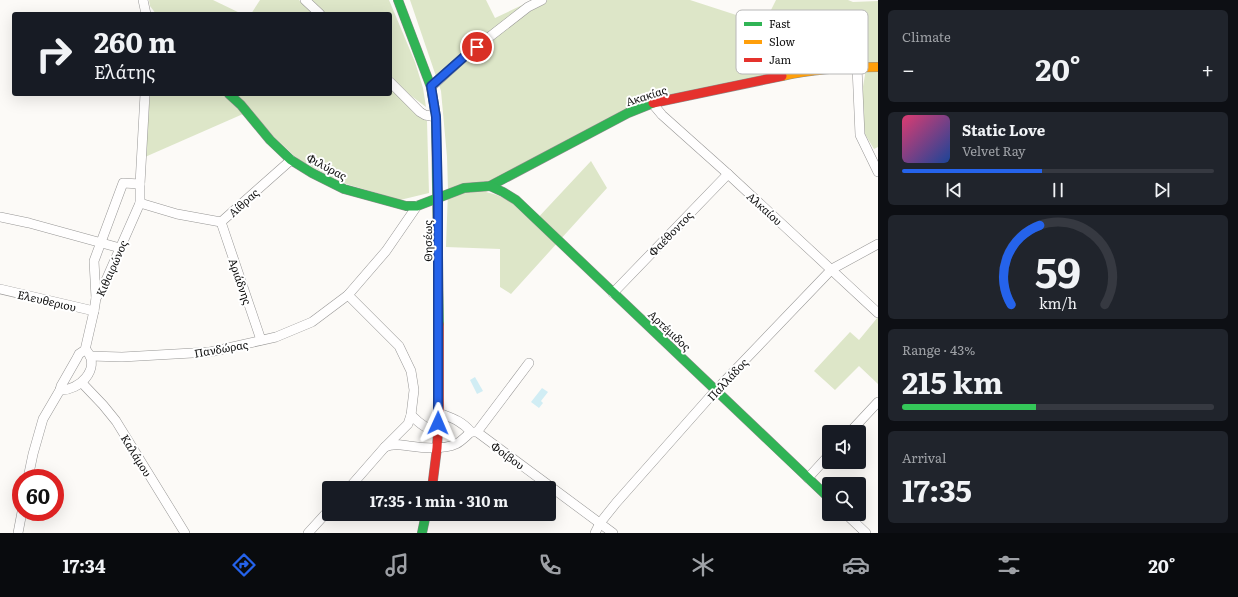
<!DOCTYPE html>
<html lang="en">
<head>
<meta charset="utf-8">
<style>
  body { margin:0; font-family:Literata,serif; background:#20242c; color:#f1f3f6; height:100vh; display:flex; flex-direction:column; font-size:15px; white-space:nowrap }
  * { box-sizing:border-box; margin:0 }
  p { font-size:13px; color:#9ea1a6 }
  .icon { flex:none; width:22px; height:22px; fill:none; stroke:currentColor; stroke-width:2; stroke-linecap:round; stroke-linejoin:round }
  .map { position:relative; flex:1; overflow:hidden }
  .details { display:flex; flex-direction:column; gap:10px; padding:10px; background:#0d0f14; width:360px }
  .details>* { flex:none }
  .guide { position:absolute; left:12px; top:12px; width:380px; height:84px; border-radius:4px; box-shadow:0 4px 16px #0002; background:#171b24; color:#f1f3f6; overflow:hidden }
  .fabs { position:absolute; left:822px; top:425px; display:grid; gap:8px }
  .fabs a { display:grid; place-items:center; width:44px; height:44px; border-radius:4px; background:#171b24; box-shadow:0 4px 16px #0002; font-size:20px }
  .speed { position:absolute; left:12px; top:469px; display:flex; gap:8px; font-size:20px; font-weight:700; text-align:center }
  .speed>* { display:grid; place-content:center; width:52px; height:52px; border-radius:50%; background:#171b24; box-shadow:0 4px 16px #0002; line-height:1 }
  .speed .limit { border:6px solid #d22; background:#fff; color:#111 }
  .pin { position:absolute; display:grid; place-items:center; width:34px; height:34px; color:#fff; margin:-17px; border:2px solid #fff; border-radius:50%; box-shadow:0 1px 4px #0007 }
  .me { position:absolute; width:44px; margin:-22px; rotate:1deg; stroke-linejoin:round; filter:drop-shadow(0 0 3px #0008) }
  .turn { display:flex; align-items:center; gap:14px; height:84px; padding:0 16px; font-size:18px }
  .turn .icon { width:52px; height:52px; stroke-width:2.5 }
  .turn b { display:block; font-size:28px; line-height:34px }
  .big { font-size:30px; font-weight:700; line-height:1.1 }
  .details .card { flex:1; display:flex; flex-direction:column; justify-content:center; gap:6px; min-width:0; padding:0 14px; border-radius:6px; background:#20242c }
  .details .dial { align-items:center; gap:0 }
  .dial svg { height:104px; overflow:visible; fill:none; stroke:#363941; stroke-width:7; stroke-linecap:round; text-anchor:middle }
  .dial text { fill:#f1f3f6; stroke:none }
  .song { display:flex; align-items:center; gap:12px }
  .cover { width:48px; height:48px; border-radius:6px; background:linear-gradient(135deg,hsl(340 70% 55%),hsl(220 70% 35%)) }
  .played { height:4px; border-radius:2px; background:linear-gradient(90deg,#2563eb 45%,#363941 45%) }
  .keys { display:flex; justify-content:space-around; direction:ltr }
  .heat { display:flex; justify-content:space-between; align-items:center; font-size:22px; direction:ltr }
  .charge { height:6px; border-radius:3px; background:linear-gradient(90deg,#34c759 43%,#363941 0) }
  .trip { position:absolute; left:322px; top:481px; width:234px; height:40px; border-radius:4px; background:#171b24; box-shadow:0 4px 16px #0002; font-weight:700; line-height:40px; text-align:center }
  .dock { display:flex; height:64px; justify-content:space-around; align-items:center; background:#090b0e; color:#9ea1a6 }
  .dock .icon { width:28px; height:28px }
  .dock .on { color:#2563eb }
  .dock b { font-size:18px; color:#f1f3f6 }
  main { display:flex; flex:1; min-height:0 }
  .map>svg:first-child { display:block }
</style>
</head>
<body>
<main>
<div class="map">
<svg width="878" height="533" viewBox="0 0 878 533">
  <rect width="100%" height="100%" fill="#fcfaf7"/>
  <g fill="#dde6c8">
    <path d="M149,0H213L242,14H156L150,6Z"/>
    <path d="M260,0H299L313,14H251Z"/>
    <path d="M311,0H389L415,62L423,88L426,107L410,95L390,75V14H326Z"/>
    <path d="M410,0H486L495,18L533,0H690L764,24L776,0H848L853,2L878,1V147L874,149L857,121L865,75L863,62L645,101L486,192C511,198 516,206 534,222L591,161L607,188L511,294L500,287V249L446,247L448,190L447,157L441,91Z"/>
    <path d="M390,87L404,101L413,112L427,121L429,193L400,200L343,183L299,160L275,138L236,94H390Z"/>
    <path d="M150,94H223L243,114L145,157Z"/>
    <path d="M878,317V384L859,366L835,390L814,371L850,332L859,340Z"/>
  </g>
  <g fill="#d1edf4">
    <path d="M475,377L483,391L477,394L470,380Z"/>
    <path d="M542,388L548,392L541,401L543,403L539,408L531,402Z"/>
  </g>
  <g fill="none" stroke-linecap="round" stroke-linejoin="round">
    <g stroke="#979695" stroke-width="10">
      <g id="street">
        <path d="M143,0L146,14"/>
        <path d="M305,0L320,14"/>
        <path d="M857,67L860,135L878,172"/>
        <path d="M390,82L420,112L425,115L436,117"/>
        <path d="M431,87L465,56L528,7L542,0"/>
        <path d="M652,103L662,115L728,174L878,313"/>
        <path d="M140,203L177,214L221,222L291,160"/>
        <path d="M0,217L29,223L120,248"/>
        <path d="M221,222L261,340"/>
        <path d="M0,289L94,311"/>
        <path d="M613,293L728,174"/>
        <path d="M348,295L399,346L411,371L414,390L411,415L408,424L384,448L349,488"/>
        <path d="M96,298L94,261L123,183L140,184"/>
        <path d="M90,356L122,357L210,352L276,337L312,322L348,295L386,251L417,206"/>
        <path d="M82,383L103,405L116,421L185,533"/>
        <path d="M60,390C79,391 101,369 87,351"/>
        <path d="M439,413C452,418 462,421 471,432H477L613,533"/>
        <path d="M411,415C419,423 427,430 438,432"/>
        <path d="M477,432L529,363"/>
        <path d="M850,432L878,402"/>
        <path d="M385,447C393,443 401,445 409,446C423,448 443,450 456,444C462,441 466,436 471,432"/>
        <path d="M28,478L33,454L43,419L60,390L61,386L77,358L79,354L85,350L94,311L96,298L103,287L140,203V184L145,94"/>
        <path d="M808,478L829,455"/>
        <path d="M846,514L866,533"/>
        <path d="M18,533L22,512"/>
        <path d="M308,533L329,510"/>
        <path d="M595,533L600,523L616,503L716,390L832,269L878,244"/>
      </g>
    </g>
    <g stroke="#8d8d8b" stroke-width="10">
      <g id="fast">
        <path d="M398,0L431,87L436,117L439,324"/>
        <path d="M229,94L241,105L270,140L291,160L312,173L344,189L406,206H417L464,188L490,186L628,113L653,103"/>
        <path d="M490,186L503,192L516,200L829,498"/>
        <path d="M422,533L426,514"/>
      </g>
    </g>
    <g stroke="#8d8d8b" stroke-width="10">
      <path id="slow" d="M782,76C813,69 846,67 878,67"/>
    </g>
    <g stroke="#8d8d8b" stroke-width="10">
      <g id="jam">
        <path d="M653,103L782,76"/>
        <path d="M432,488L437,448L439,413V324"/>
      </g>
    </g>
    <use href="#street" stroke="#fffefe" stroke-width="9"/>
    <use href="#fast" stroke="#30b455" stroke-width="9"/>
    <use href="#slow" stroke="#ff9f0a" stroke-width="9"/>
    <use href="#jam" stroke="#e5322d" stroke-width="9"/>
  </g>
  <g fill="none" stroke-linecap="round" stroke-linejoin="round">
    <g stroke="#184099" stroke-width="10">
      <path id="route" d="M438,423V198L436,117L431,86L465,56L477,47"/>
    </g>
    <use href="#route" stroke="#2563eb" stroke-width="7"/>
  </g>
  <g text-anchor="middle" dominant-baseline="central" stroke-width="4" stroke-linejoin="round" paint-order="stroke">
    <g font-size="11" fill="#111" stroke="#fff">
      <text transform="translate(646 95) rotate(-18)">Ακακίας</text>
      <text transform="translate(327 166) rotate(28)">Φιλύρας</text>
      <text transform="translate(243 202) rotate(-42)">Αίθρας</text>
      <text transform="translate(765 208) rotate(42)">Αλκαίου</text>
      <text transform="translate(670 233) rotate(-46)">Φαέθοντος</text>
      <text transform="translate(427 241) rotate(-91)">Θησέως</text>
      <text transform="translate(111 268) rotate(-66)">Κιθαιρώνος</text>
      <text transform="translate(241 281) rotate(71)">Αριάδνης</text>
      <text transform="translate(47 300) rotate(13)">Ελευθεριου</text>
      <text transform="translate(670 330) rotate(43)">Αρτέμιδος</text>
      <text transform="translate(221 348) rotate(-10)">Πανδώρας</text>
      <text transform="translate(727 379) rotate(-47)">Παλλάδος</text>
      <text transform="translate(137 455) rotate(58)">Καλάμου</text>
      <text transform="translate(508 455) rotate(36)">Φοίβου</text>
    </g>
  </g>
  <rect x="736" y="10" width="132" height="64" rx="6" fill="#fff" stroke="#b8b8b8" stroke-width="1"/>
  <rect x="744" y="22" width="18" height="4" fill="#30b455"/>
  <rect x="744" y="40" width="18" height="4" fill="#ff9f0a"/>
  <rect x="744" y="58" width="18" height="4" fill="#e5322d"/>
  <g font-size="11" fill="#111">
    <text x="769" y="28">Fast</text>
    <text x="769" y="46">Slow</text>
    <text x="769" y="64">Jam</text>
  </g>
</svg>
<div class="fabs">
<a><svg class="icon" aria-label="sound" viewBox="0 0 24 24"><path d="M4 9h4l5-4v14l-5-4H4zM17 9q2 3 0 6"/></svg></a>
<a><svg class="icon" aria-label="search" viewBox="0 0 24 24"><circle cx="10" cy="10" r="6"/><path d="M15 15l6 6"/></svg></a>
</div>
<div class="speed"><div class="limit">60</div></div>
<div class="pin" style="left:477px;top:47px;background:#d93025"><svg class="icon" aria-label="arrive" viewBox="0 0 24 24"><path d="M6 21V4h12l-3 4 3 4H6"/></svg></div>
<svg class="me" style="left:438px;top:423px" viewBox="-20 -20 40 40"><path d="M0-17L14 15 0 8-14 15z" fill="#2563eb" stroke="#fff" stroke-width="4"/></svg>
<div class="trip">17:35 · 1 min · 310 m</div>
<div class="guide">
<div class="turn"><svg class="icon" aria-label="right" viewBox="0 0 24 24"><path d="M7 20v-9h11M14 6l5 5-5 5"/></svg><div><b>260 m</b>Ελάτης</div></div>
</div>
</div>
<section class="details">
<div class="card"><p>Climate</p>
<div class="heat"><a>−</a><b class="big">20°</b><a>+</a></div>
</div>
<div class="card">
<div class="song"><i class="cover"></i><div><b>Static Love</b><p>Velvet Ray</p></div></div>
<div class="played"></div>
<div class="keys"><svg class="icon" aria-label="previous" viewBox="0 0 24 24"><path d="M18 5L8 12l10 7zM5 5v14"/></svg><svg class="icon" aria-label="pause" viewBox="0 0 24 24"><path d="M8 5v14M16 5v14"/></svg><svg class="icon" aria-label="next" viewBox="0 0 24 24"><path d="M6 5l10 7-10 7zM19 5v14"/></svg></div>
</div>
<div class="card dial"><svg viewBox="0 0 100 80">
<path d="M14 69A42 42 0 1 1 86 69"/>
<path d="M14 69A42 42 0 0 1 36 8" stroke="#2563eb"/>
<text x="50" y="56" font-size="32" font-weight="700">59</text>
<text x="50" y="72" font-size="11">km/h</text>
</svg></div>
<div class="card"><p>Range · 43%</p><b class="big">215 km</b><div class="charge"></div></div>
<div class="card"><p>Arrival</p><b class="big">17:35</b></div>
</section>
</main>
<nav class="dock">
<b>17:34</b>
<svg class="icon on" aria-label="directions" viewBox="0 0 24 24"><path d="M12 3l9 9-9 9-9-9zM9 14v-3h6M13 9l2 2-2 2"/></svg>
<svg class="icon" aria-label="music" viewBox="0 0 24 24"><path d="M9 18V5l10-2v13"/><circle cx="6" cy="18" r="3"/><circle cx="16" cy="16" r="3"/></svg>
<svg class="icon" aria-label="phone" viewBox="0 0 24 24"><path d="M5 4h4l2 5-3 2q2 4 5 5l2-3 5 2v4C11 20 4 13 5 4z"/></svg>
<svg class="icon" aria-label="climate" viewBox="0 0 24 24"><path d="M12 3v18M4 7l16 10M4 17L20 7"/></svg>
<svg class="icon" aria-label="car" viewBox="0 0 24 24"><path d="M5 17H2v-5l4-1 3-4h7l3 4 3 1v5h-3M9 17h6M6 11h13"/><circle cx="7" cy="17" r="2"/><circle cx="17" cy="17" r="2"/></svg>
<svg class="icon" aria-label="filters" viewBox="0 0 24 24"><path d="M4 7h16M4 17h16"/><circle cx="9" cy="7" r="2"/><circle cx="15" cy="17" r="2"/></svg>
<b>20°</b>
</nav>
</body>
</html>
